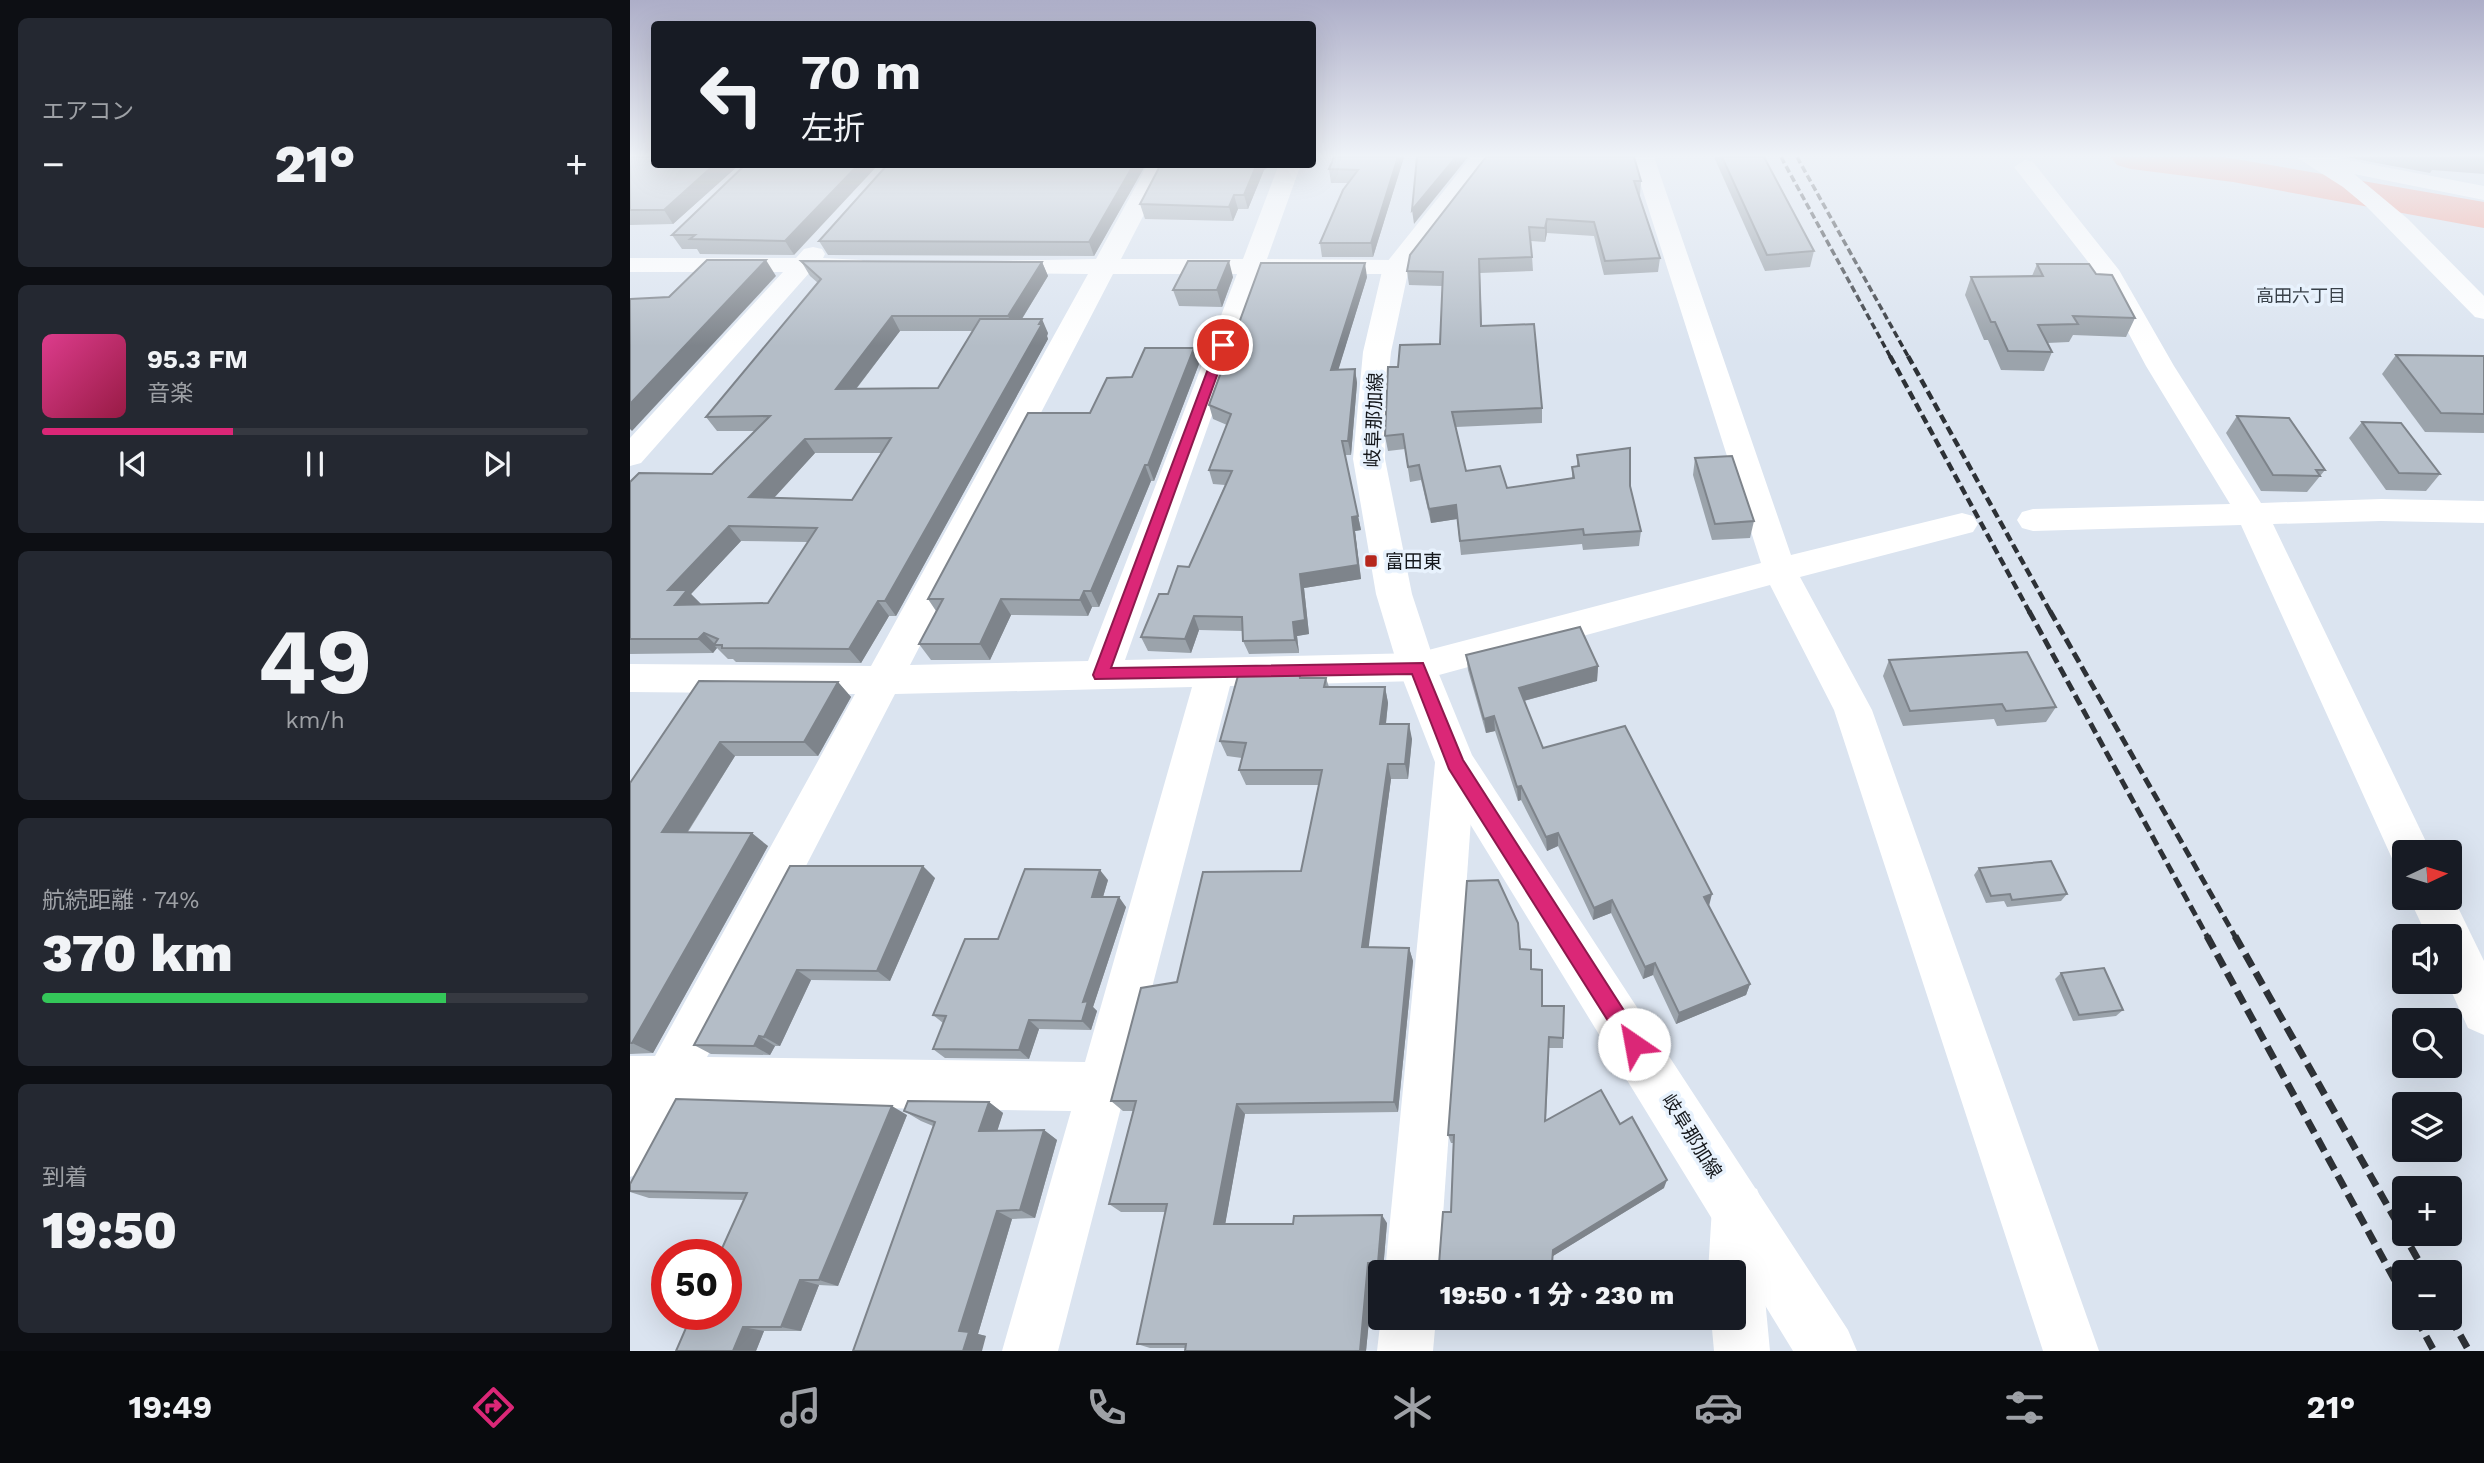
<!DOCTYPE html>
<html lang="ja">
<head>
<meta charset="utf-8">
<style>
  body { margin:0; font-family:"Work Sans","Noto Sans JP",sans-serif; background:#242831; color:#f1f3f6; height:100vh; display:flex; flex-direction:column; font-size:26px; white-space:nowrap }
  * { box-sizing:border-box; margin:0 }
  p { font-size:23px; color:#9ea1a6 }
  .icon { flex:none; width:38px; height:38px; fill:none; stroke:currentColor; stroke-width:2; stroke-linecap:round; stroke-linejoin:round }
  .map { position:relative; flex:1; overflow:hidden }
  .details { display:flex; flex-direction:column; gap:18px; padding:18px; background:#0d0f14; width:630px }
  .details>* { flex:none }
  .guide { position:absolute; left:21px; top:21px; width:665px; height:147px; border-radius:7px; box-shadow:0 7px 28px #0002; background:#171b24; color:#f1f3f6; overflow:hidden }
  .needle { width:46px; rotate:86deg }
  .buttons { position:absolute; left:1762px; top:840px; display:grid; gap:14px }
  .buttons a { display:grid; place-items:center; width:70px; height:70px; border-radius:7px; background:#171b24; box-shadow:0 7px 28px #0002; font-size:35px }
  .speed { position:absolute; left:21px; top:1239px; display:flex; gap:14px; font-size:35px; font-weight:700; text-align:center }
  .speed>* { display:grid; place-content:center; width:91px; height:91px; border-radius:50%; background:#171b24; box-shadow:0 7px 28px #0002; line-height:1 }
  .speed .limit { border:10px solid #d22; background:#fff; color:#111 }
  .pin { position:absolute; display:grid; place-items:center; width:60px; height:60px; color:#fff; margin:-30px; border:4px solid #fff; border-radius:50%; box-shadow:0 2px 7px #0007 }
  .me { position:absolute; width:77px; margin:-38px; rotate:327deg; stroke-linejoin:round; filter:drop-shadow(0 0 5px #0008) }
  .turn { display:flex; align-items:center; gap:24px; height:147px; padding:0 35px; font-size:32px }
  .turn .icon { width:91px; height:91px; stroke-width:2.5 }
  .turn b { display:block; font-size:49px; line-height:60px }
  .big { font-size:52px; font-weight:800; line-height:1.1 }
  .details .widget { flex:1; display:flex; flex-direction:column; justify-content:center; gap:10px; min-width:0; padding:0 24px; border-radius:10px; background:#242831 }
  .details .dial { align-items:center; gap:0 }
  .dial b { font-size:91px; line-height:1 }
  .song { display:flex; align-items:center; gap:21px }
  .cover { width:84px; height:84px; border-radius:10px; background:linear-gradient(135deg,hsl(330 70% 55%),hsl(340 70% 35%)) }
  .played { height:7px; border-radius:4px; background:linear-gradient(90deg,#db2777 35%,#363941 35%) }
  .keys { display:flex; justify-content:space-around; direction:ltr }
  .heat { display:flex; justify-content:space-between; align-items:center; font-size:38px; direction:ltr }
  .charge { height:10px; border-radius:5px; background:linear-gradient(90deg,#34c759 74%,#363941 0) }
  .trip { position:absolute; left:738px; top:1260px; width:378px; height:70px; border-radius:7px; background:#171b24; box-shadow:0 7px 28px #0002; font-weight:800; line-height:70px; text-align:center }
  .tab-bar { display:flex; height:112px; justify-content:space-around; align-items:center; background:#090b0e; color:#9ea1a6 }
  .tab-bar .icon { width:49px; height:49px }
  .tab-bar .on { color:#db2777 }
  .tab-bar b { font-size:32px; color:#f1f3f6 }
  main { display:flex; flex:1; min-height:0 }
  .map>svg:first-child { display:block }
</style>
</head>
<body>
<main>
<section class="details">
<div class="widget"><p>エアコン</p>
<div class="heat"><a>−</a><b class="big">21°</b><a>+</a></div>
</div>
<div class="widget">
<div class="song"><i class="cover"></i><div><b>95.3 FM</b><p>音楽</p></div></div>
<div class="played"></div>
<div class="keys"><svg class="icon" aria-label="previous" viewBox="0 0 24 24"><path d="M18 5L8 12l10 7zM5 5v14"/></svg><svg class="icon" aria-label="pause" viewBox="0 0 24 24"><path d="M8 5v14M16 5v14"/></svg><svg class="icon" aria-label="next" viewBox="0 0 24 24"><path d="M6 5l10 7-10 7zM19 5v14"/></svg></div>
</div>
<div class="widget dial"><b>49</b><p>km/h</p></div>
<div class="widget"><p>航続距離 · 74%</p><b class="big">370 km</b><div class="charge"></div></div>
<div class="widget"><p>到着</p><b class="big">19:50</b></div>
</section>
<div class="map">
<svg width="1854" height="1351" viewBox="0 0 1854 1351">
  <rect width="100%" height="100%" fill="#dbe4f0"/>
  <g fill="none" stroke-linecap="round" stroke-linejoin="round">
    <path fill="#f5a497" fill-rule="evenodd" d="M1481,157H1594L1854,202V228L1603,182L1501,169L1487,165Z"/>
    <g fill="#fff" fill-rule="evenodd">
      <path d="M1002,157H1024L1161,555L1332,513L1343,516L1348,524L1343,532L1170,577L1242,710L1469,1351H1413L1204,710L1140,585L787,681L600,686L428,1351H372L441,1111L52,1105L18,1170L0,1177V1056H25L225,694L0,692V664L241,666L458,274L365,273L356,271L353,266L356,261L466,259L518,164H540L491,259H613L649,164H671L637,259L766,260L775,262L778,267L775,272L766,274H632L495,660L787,653L1131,563ZM483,274H607L458,661L280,665ZM562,687L455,1062L77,1057L265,694Z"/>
      <path d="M1666,157H1702L1854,186V200L1724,174L1778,219L1854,296V319L1845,317L1737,207L1713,187Z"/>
      <path d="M1395,160L1403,162L1489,270L1544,366L1631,503L1751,499L1854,501V523L1751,521L1643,524L1801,852H1774V869L1765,865L1611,525L1403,531L1392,528L1387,520L1392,512L1403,509L1600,504L1516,366L1466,272L1384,167Z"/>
      <path d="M183,247L192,249L195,254L193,258L232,260L235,265L232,270L180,272L11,463L0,466V438L153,272H0V258H166L174,249Z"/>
      <path d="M825,747L839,751L845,763L809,1272H755L805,763L811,751Z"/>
      <path d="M1820,891L1854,961V1035L1838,1028L1817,982H1820V936H1797L1779,898H1820Z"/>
      <path d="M1108,1182L1127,1189L1134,1208L1131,1256L1140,1351H1084L1081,1318H1104V1272H1078L1082,1208L1089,1189Z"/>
      <path d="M751,1317L806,1318L803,1351H747Z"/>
    </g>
    <path fill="#fff" fill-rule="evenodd" d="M841,157H864L779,268L761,352L756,400L755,459L782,594L806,667L842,755L1218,1330L1227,1351H1163L810,775L768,667L746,594L723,459L733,352L753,267Z"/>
    <g stroke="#2d3136" stroke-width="3.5" stroke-dasharray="7 3.5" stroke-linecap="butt">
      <path d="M1151,157L1261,358"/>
      <path d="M1167,157L1279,358"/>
    </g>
    <g stroke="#2d3136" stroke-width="4.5" stroke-dasharray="9 4.5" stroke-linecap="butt">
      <path d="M1260,356L1400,613"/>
      <path d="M1278,356L1421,613"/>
    </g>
    <g stroke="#2d3136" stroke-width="5" stroke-dasharray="11 5" stroke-linecap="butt">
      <path d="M1399,611L1578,938"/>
      <path d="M1420,611L1606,938"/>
    </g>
    <g stroke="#2d3136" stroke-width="7" stroke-dasharray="14 7" stroke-linecap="butt">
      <path d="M1577,936L1774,1297"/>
      <path d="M1605,936L1795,1272"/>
      <path d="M1820,1317L1839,1351"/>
      <path d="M1786,1318L1804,1351"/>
    </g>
  </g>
  <g fill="#9ba3ab" fill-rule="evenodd">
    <path d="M0,157L24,164H110L43,224L0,225Z"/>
    <path d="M774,157L743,257H692L690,243L718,183H701L699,169Z"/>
    <path d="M856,157L1011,181L1010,195H1009L1030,258L1028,272L974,275L964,236L917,233L915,242L901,241L903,271L850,273L852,326L912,408V423L826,427L836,471L877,488L942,478V467H947V455L1000,486L1011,531L1009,546L953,550L952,544L831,555L827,519L801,523L791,480L780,482L775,449L758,451L755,436L768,367L810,344L812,286L779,285L777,271Z"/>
    <path d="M1084,157H1134L1184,251L1180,267L1135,271Z"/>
    <path d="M1715,157H1854V174L1802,170L1800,173Z"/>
    <path d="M116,164L164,255L70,254L67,249H52L42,235Z"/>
    <path d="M516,164L464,256L198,255L189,241Z"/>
    <path d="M634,170L618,209H608L603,221L515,219L510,204Z"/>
    <path d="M171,261L412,262L418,276L392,319L418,333L417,336L418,339L266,616H259L231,663L106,662L103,659H98L87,648L83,653L0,654V482L82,474L125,431H87L76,417L188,283L180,276ZM270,331H343L308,388H227ZM185,453H252L222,500L144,498ZM111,541L178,542L138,603L71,604L61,594Z"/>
    <path d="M1407,264L1466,274L1505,318L1496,337L1443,335L1439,342L1417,343L1422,352L1414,371L1371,370L1358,340H1354L1335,295L1341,277L1402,276Z"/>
    <path d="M603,277L592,307L549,306L543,290Z"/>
    <path d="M737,277L708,370L725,369L727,383L721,455H715L731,530L725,531L731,579L674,588L679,634L667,636L669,653L619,654L613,641V631L569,630L561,653L518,651L511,637L538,594L559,567L595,485L583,484L579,470L597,425L583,419L579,405Z"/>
    <path d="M1766,355L1854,356V433L1795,432L1752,374Z"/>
    <path d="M569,364L524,481H521L469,607H462L458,616L381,615L360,660H301L289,644L306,611L298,599L460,413L502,377Z"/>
    <path d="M1607,416L1695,470L1677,492L1631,491L1596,433Z"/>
    <path d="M1732,422L1810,474L1796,491L1756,490L1719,438Z"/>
    <path d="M1065,458L1124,521L1120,538L1082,540L1063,475Z"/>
    <path d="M836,655L968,666L967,681L894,701L913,748L1079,906L1120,984L1116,995L1046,1024L1023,975L1013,979L981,913L963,920L928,846L917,851L891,800L888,801L865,731L856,733L838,670Z"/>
    <path d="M1259,660L1426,707L1416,722L1367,726L1364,719L1273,726L1253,676Z"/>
    <path d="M671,678H696L699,687H755L758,703L756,724L782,739L778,779H761L738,947L779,948L783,961L768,1112L615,1114L595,1224L757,1223L753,1270H744L736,1351H555V1348H520L507,1344L536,1212H491L479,1204L503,1111H493L481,1101L547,982L671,871L689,785H616L609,770L612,758L597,756L590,741Z"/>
    <path d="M208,682L221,697L188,756H105L58,832L138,846L23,1053L0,1054V783Z"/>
    <path d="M160,866L305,878L260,981L181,980L150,1046H145L140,1055L81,1054L64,1045Z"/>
    <path d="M1349,868L1437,894L1431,901L1377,907L1374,901L1356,903L1344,875Z"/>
    <path d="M478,880L473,897L496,907L463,1007L467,1011L461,1030L409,1029L399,1059L315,1058L303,1049L313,1023L303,1015L368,939Z"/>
    <path d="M890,949L902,969L912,1006H934L933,1048H919L916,1121L990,1124L1034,1188L923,1256L922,1270H812L809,1264L821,1212L823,1143H821L818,1135Z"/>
    <path d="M1431,973L1493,1010L1486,1016L1443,1021L1425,979Z"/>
    <path d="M359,1102L373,1113L367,1131L414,1130L427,1140L405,1218L382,1219L348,1334L356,1336L223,1351L303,1126L291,1121L274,1111Z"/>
    <path d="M277,1115L208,1286L189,1285L171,1331H134L126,1351H46L114,1200L19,1198L0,1192V1184Z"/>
  </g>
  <g fill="#7e848b">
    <path d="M768,157H774L743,257L741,243Z"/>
    <path d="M826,157H838L784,224L782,210Z"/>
    <path d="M85,164H110L43,224L34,210Z"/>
    <path d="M229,164H249L164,255L155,241Z"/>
    <path d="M504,164H516L464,256L459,242Z"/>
    <path d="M627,164H644L634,170L618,209L614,195Z"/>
    <path d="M604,195L608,209L603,221L599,207Z"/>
    <path d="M917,219V233L915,242V228Z"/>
    <path d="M136,260L146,276L2,431L0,429V404Z"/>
    <path d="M599,261L603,277L592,307L587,290Z"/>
    <path d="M412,262L418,276L385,330L378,316Z"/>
    <path d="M735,263L737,277L704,384L701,370Z"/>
    <path d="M262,316L270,331L215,403L206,389Z"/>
    <path d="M412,319L418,333L417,336L418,339L266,616L255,601Z"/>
    <path d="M564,348L569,364L524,481L518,465Z"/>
    <path d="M725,369L727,383L721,455L718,441Z"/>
    <path d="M175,439L185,453L131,512L119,497Z"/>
    <path d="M515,465L521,481L469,607L461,591Z"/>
    <path d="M826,505L827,519L801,523L799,509Z"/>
    <path d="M728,516L731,530L725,531L731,579L674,588L679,634L667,636L669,653L665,640L663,622L670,574L722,517Z"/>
    <path d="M99,526L111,541L61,594L71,604L45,605L38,590Z"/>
    <path d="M454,591L462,607L458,616L450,600Z"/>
    <path d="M371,599L381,615L360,660L350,644Z"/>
    <path d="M248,601L259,616L231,663L219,649Z"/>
    <path d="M564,616L569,630L561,653L555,639Z"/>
    <path d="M74,633L86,645H84L87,648L83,653L68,639Z"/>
    <path d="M968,666L967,681L889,702V688Z"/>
    <path d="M208,682L221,697L188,756L174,742Z"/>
    <path d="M755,687L758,703L754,740L750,724Z"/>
    <path d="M864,716L865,731L856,733L854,719Z"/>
    <path d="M779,724L782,739L778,779L775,764Z"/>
    <path d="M90,742L105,756L49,845L32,832Z"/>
    <path d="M758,764L761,779L737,960L732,947Z"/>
    <path d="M891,786V800L888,801L887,787Z"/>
    <path d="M122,833L138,846L23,1053L2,1043Z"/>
    <path d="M928,833V846L917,851L916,837Z"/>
    <path d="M293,866L305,878L260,981L247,971Z"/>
    <path d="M470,870L478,880L470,907L462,897Z"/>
    <path d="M1082,894L1079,906L1074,897Z"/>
    <path d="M489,897L496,907L463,1007L467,1011L461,1030L452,1021L453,1002Z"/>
    <path d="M982,900L981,913L963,920L964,908Z"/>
    <path d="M779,948L783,961L768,1112L764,1102Z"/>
    <path d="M1025,963L1023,975L1013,979L1015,967Z"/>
    <path d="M167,970L181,980L150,1046L134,1037Z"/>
    <path d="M1120,984L1116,995L1046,1024L1049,1013Z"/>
    <path d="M399,1020L409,1029L399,1059L389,1050Z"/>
    <path d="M129,1036L145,1046L140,1055L124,1046Z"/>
    <path d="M359,1102L373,1113L364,1141L349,1131Z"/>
    <path d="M607,1104L615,1114L594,1231L584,1224Z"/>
    <path d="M262,1106L277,1115L208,1286L189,1280Z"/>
    <path d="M414,1130L427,1140L405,1218L390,1210Z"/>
    <path d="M1037,1180L1034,1188L923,1256L922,1270L923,1250Z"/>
    <path d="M367,1211L382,1219L348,1334L356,1336L352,1351H333L329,1331Z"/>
    <path d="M752,1215L757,1223L753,1270L748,1263Z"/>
    <path d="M738,1263L744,1270L736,1351H730Z"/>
    <path d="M170,1280L189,1285L171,1331L151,1327Z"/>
    <path d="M113,1327L134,1331L126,1351H103Z"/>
  </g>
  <g fill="#b4bdc7" stroke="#7e848b" stroke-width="2" fill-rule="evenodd">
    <path d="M0,157H24V164H85L34,210H0Z"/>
    <path d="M704,157H768L741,243H690L713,190L728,170L699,169Z"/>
    <path d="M787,157H826L782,210Z"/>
    <path d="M856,157H1004L1011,181H1004L1030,258L975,261L964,222L917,219L915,228L899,227L902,257L849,259L851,326L904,324L912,408L822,412L836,471L870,466L877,488L944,478L942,467L949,466L947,455L1000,448V486L1011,531L954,535L953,529L830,541L826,505L799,509L789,465L778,467L773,434L755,436L758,367H768L770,345L810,344L813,272L777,271L780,255Z"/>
    <path d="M1092,157H1134L1184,251L1137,255Z"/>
    <path d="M1824,157H1854V159Z"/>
    <path d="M116,164H229L155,241L60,239L65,235H42Z"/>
    <path d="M258,164H504L459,242L189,241Z"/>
    <path d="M531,164H627L614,195H604L599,207L510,204Z"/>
    <path d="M77,260H136L0,404V299L39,297Z"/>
    <path d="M171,261L412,262L378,316H262L206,389L308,388L350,319H412L409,324H412L255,601H248L219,649L92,648V645H84L88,639L74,633L68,639H0V482L9,473L82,474L140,416L76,417L191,279ZM261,438L222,500L119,497L175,439ZM99,526L187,528L138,603L45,605L57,590H38Z"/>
    <path d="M558,261H599L587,290H543Z"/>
    <path d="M631,263H735L701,370L725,369L718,441H712L728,516L722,517L728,565L670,574L675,620L663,622L665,640L613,641L612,617L564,616L555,639L511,637L529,594H538L548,566L559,567L602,471L579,470L601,414L579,405Z"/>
    <path d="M1407,264H1459L1466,274L1482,275L1505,318L1443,316L1448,324L1408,325L1422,352L1378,351L1365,322H1361L1341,277L1413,276Z"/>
    <path d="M515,348H564L518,465H515L461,591H454L450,600L371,599L350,644H289L313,599H298L398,413H460L477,378L502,377Z"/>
    <path d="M1766,355L1854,356V414L1811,413Z"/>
    <path d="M1607,416L1659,418L1695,470H1686L1690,476L1643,475Z"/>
    <path d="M1732,422L1771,423L1810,474L1769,473Z"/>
    <path d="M1102,456L1124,521L1085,524L1065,458Z"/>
    <path d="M950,627L968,666L889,688L913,748L995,726L1082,894L1074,897L1120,984L1049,1013L1025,963L1015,967L982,900L964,908L928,833L916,837L891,786L887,787L864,716L854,719L836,655Z"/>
    <path d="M1397,652L1426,707L1376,711L1372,704L1280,711L1259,660Z"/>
    <path d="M669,671L670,678H696L694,687H755L750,724H779L775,764H758L732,947L779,948L764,1102L607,1104L584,1224H663L664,1216L752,1215L748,1263H738L730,1351H555L556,1344H507L537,1204H479L506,1101H481L511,988L547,982L573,872L671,871L692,770H609L616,743L590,741L609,672Z"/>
    <path d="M69,681L208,682L174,742H90L32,832L122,833L2,1043H0V783Z"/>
    <path d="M1421,861L1437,894L1382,900L1380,894L1361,896L1349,868Z"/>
    <path d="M160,866H293L247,971L167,970L134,1037L129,1036L124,1046L64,1045Z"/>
    <path d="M395,869L470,870L462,897H489L453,1002L458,1001L452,1021L399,1020L389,1050L303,1049L316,1016L303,1015L335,939H368Z"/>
    <path d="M868,880L888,923L890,949L901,950V969L912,970V1006H934L933,1038L919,1037L915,1121L971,1090L990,1124L1002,1117L1037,1180L923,1250L922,1264H809L813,1212H821L824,1135H818L837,881Z"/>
    <path d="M1474,968L1493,1010L1449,1015L1431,973Z"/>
    <path d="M46,1099L262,1106L189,1280H170L151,1327H113L103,1351H46L62,1314H96V1255H89L117,1193L0,1191V1184Z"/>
    <path d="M278,1101L359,1102L349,1131L414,1130L390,1210L367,1211L329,1331L339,1332L333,1351H223L305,1122L274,1111Z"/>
  </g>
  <linearGradient id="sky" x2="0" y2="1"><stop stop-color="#adaec8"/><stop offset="0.45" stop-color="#eff3f8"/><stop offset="1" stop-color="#eff3f8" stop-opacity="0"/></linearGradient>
  <rect width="1854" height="346" fill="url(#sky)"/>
  <path fill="#db2777" stroke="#8e194d" stroke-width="2" d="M593,341L598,345L481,668L793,663L833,760L1011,1037L1014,1044L1011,1051L1004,1054L997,1051L819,769L782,674L465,679L463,675L587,345Z"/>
  <rect fill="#b6271d" stroke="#e8f2fd" stroke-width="2.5" x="734" y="554" width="14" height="14" rx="3.5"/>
  <g text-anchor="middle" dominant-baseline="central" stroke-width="7" stroke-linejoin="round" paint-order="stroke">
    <g font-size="18" fill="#394149" stroke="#e8f2fd">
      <text x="1671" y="295">高田六丁目</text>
    </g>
    <g font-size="19" fill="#15181c" stroke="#e8f2fd">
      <text transform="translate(744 420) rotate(-88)">岐阜那加線</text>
      <text transform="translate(1062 1136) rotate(58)">岐阜那加線</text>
    </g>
    <g font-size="19" fill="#15181c" stroke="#e8f2fd" text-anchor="start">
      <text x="755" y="561">富田東</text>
    </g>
  </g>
</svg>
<div class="buttons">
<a><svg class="needle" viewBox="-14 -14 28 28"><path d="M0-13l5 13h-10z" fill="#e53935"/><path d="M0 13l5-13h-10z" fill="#9ea1a6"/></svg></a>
<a><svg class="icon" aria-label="sound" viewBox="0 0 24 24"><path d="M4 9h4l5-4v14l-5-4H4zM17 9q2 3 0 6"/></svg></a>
<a><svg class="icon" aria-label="search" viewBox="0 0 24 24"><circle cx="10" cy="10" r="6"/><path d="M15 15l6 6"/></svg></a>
<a><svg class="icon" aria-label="layers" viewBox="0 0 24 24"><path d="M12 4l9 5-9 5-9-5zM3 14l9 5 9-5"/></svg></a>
<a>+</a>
<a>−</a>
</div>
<div class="speed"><div class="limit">50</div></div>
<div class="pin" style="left:593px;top:345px;background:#d93025"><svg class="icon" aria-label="arrive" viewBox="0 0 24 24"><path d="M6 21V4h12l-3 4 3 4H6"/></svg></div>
<svg class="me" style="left:1004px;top:1044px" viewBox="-20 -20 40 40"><circle r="19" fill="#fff"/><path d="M0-13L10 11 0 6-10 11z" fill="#db2777"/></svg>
<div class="trip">19:50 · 1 分 · 230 m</div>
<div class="guide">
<div class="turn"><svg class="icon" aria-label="left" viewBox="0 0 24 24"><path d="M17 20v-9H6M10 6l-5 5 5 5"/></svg><div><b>70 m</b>左折</div></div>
</div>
</div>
</main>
<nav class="tab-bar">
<b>19:49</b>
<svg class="icon on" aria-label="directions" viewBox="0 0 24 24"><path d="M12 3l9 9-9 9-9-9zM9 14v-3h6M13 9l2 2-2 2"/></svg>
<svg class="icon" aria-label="music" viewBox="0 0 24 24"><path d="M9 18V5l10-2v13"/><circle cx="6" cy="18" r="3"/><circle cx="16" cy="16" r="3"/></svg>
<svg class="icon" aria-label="phone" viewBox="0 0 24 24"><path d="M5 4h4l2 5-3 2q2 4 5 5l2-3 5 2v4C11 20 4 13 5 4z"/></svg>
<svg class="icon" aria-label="climate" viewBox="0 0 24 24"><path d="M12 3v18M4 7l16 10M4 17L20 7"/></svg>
<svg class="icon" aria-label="car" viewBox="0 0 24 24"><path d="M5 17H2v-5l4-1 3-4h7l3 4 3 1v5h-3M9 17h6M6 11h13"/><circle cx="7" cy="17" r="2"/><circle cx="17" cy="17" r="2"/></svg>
<svg class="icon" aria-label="filters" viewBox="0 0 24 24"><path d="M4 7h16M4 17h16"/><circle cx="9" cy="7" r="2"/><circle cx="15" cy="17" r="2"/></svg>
<b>21°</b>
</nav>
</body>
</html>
